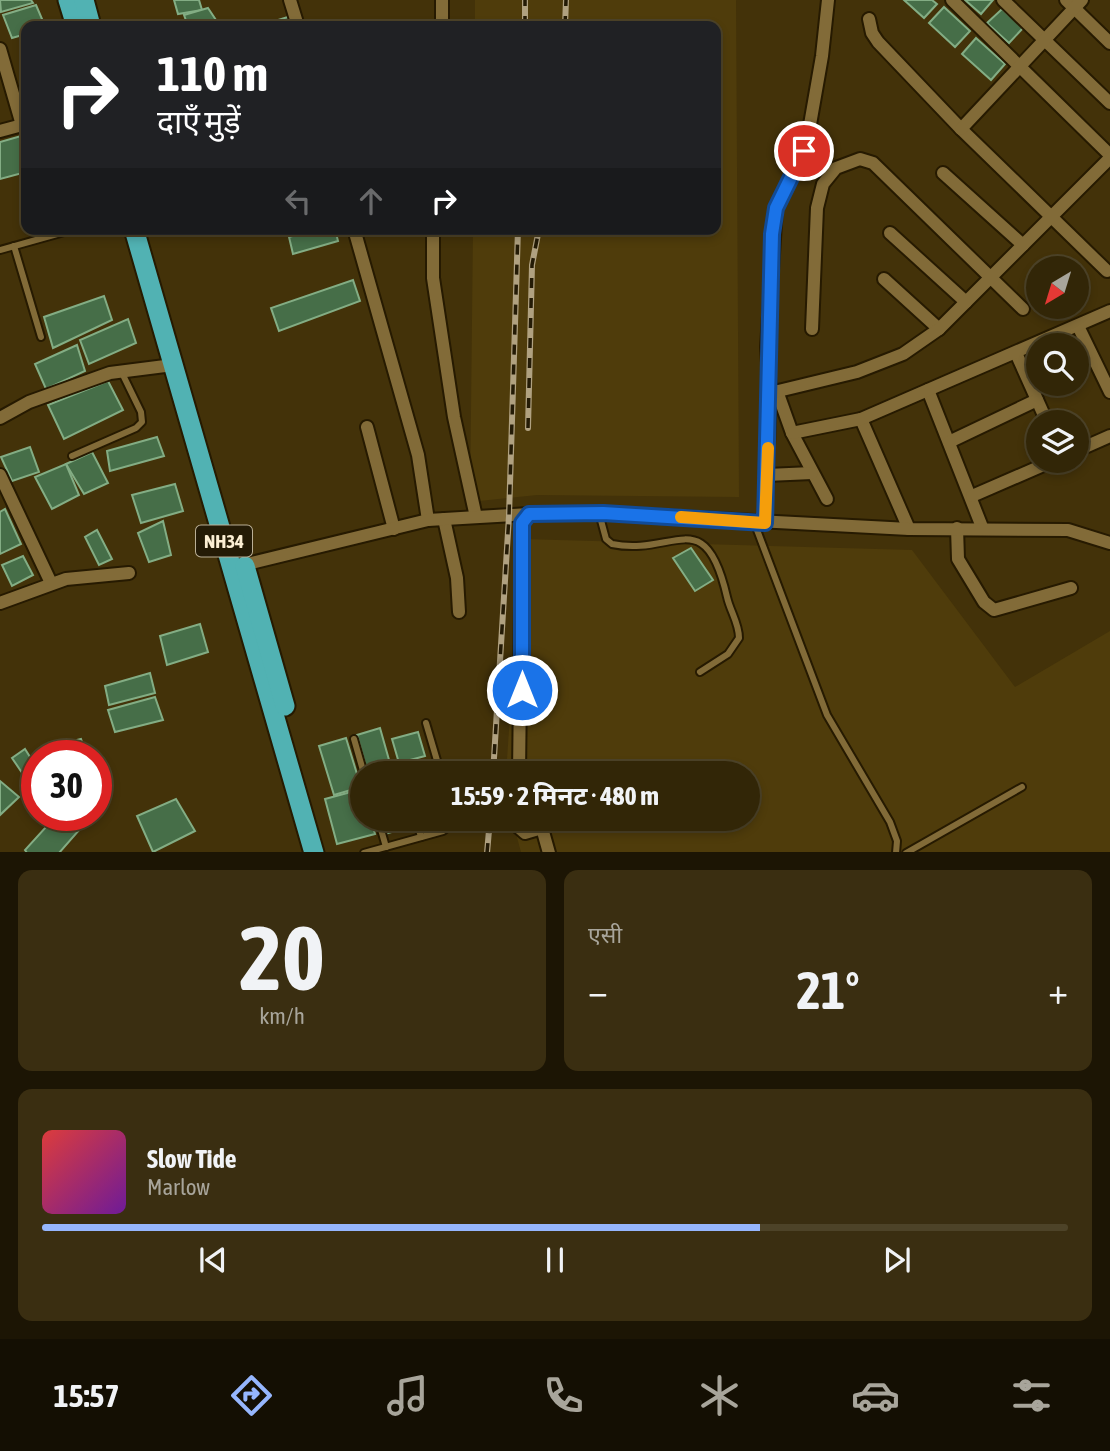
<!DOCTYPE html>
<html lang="hi">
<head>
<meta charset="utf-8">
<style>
  body { margin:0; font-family:"Asap Condensed","Noto Sans Devanagari",sans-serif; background:#3a2e11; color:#f1f3f6; height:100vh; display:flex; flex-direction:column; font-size:26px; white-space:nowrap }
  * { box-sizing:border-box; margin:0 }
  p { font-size:23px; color:#a8a59b }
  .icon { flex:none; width:38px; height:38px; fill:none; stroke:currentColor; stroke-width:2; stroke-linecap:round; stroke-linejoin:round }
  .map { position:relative; height:852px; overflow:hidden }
  .details { display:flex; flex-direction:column; gap:18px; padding:18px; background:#1c1504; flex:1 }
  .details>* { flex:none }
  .hud { position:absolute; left:21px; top:21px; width:700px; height:214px; border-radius:14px; box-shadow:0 4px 10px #0003,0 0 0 2px #4d4328; background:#202124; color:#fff; overflow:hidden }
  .needle { width:46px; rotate:218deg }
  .tools { position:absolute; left:1026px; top:256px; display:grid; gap:14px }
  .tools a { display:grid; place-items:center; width:63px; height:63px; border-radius:50%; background:#322607; box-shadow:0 4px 10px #0003,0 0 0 2px #4d4328; font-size:35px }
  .speed { position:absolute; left:21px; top:740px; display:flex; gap:14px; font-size:35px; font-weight:700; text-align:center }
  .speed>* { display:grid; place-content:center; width:91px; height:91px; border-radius:50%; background:#322607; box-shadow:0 4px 10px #0003,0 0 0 2px #4d4328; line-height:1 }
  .speed .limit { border:10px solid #d22; background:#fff; color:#111 }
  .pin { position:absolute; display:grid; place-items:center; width:60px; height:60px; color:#fff; margin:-30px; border:4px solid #fff; border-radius:50%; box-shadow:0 2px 7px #0007 }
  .me { position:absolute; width:77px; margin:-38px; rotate:0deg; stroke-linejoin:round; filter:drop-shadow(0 0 5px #0008) }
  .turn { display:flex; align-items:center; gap:24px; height:147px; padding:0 21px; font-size:32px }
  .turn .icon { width:91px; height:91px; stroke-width:2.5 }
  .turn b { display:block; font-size:49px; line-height:60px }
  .lanes { display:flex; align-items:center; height:66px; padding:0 21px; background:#0003; justify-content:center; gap:35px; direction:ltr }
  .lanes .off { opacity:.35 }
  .big { font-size:52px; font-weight:700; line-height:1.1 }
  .details .tile { flex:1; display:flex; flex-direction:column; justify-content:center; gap:10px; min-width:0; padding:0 24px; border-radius:14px; background:#3a2e11 }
  .details .dial { align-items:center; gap:0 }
  .dial b { font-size:91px; line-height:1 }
  .song { display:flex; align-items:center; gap:21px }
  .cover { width:84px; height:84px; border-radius:10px; background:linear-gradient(135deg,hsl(0 70% 55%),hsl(280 70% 35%)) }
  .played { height:7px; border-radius:4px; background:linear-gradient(90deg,#96b6fd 70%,#4d4328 70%) }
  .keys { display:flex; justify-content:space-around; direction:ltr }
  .heat { display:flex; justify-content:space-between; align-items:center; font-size:38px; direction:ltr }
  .details .tiles { flex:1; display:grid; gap:18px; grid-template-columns:1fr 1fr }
  .tile:last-child { grid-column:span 2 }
  .trip { position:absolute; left:350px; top:761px; width:410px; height:70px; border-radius:35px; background:#322607; box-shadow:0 4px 10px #0003,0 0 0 2px #4d4328; font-weight:700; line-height:70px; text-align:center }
  .dock { display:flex; height:112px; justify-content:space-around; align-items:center; background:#140f03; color:#a8a59b }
  .dock .icon { width:49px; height:49px }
  .dock .selected { color:#96b6fd }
  .dock b { font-size:32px; color:#f1f3f6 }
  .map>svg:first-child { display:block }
</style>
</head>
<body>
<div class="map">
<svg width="1110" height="853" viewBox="0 0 1110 853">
  <rect width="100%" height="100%" fill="#433209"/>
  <g fill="#4f3c0b">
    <path d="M475,0H736L739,497L537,495L470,502L473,229H716V26H475Z"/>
    <path d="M522,539L912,550L1015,687L1110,631V852H521L512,819H747V774H506Z"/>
  </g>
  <g fill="#466e48" stroke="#83ad84" stroke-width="2">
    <path d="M0,0H31L33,3L1,12Z"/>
    <path d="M174,0H199L202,10L178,14Z"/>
    <path d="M904,0H932L937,4L924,18Z"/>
    <path d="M965,0H993L981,14Z"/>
    <path d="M36,5L45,26H26V34L12,38L3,15Z"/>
    <path d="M944,7L970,31L955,47L929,23Z"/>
    <path d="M208,8L220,26H188L184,15Z"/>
    <path d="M1002,9L1023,28L1009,43L987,23Z"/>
    <path d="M291,16L294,26L262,25Z"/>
    <path d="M976,38L1005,64L991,80L962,54Z"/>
    <path d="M21,136L26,172L0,179V142Z"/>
    <path d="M318,229H335L338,241L293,254L289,237Z"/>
    <path d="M353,280L360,301L279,331L271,308Z"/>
    <path d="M104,296L112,320L53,348L44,317Z"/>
    <path d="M128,319L136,343L89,364L80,340Z"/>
    <path d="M77,345L85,371L46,389L35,364Z"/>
    <path d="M108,381L123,410L64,439L48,405Z"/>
    <path d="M157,437L164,456L110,471L107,451Z"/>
    <path d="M30,447L39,472L12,481L1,457Z"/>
    <path d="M92,452L108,483L84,494L66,464Z"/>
    <path d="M66,464L79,495L52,509L35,477Z"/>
    <path d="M175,484L183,511L141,523L132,495Z"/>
    <path d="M5,509L21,544L0,554V512Z"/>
    <path d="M163,521L171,555L149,562L138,533Z"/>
    <path d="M97,530L112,559L99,565L85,537Z"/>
    <path d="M691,548L713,580L695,591L673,558Z"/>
    <path d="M23,556L33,575L12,586L2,565Z"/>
    <path d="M200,624L208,652L167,665L160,636Z"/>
    <path d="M150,673L155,693L109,705L105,686Z"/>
    <path d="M155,697L163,720L115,732L108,710Z"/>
    <path d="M380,728L393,774H368L357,735Z"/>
    <path d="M418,732L425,756L399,763L392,739Z"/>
    <path d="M346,738L361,787L334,795L319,746Z"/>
    <path d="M81,739L87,756H60L57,745Z"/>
    <path d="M25,749L37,768V783L31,786L12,758Z"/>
    <path d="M0,781L19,797L0,815Z"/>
    <path d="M362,789V819H371L375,834L337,844L325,799Z"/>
    <path d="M176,799L195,831L153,852L137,816Z"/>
    <path d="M56,816L80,829L59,853H27L25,850Z"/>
    <path d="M381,819H410L412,826L385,834Z"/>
  </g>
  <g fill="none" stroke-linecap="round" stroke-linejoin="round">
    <g stroke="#261a01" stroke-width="10">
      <g id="service">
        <path d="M14,246L41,337"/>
        <path d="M0,250L75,229"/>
        <path d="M72,456L136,428L142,422L141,412L122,373"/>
        <path d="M599,513L606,539L612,544C674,557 705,501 727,597C730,611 739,623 739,638L728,654L700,672"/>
        <path d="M754,522L827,715L890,822L897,841L896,853"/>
        <path d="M426,723L441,774"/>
        <path d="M354,739L364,774"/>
        <path d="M401,766L403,774"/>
        <path d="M378,819L386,847"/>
        <path d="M416,819L421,837"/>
        <path d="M364,853L443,831L450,826L452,819"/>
        <path d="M906,853L1022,787"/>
      </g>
    </g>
    <g stroke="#261a01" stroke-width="16">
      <g id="minor">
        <path d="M290,0L298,26"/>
        <path d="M952,0L1110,155"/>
        <path d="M1003,0L1110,103"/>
        <path d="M1066,0L1110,43"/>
        <path d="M869,19L872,33L878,42L961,129L1107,271"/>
        <path d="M442,26V0"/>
        <path d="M0,49L22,125"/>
        <path d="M961,129L1082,0"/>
        <path d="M0,131L26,124"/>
        <path d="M943,173L1023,245"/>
        <path d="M354,229L418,455L428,520"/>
        <path d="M433,229V278L454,417L476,517"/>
        <path d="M890,233L966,302"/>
        <path d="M884,279L939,329"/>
        <path d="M1078,326L1110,392"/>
        <path d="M812,329L817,208L823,184L836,168L860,159L873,163L1023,309"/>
        <path d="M1016,353L1047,422"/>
        <path d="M928,390L982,527"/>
        <path d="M777,391L792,433L827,499"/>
        <path d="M770,393L767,347L776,208L804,151L808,136L822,56L828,0"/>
        <path d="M0,418L29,402L110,373L173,365"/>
        <path d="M861,419L909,529"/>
        <path d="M367,427L394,529"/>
        <path d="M792,433L861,419L1110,311"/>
        <path d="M949,442L1037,400"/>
        <path d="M1076,451L1110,436"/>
        <path d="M0,475L51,583"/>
        <path d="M767,475L812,473"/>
        <path d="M972,496L1055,460"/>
        <path d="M444,519L457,578L459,612"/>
        <path d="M765,523L770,393L857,372L903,354L939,329L1110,158"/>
        <path d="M957,528L958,559L984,602L994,610L1071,588"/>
        <path d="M239,566L428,520L529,514L603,513L909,529L1068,530L1110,543"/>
        <path d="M0,603L66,579L129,573"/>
        <path d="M519,774L522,523L529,514"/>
        <path d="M517,819V826L525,833L542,828L549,853"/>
      </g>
    </g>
    <g stroke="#261a01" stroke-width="23">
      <g id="trunk">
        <path d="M68,0L76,26"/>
        <path d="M84,0L91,26"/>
        <path d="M134,229L314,853"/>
        <path d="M245,566L285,706"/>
      </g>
    </g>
    <use href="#service" stroke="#826b38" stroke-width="6"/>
    <use href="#minor" stroke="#826b38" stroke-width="12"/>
    <use href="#trunk" stroke="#51b2b3" stroke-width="19"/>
    <g stroke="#b0a180" stroke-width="6">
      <g id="rail">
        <path d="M525,26V0"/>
        <path d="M565,26L566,0"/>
        <path d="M528,428L532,265L539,229"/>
        <path d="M493,774L509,516L518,229"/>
        <path d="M487,853L490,819"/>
      </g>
    </g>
    <use href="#rail" stroke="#241b06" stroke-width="3.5" stroke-dasharray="10" stroke-linecap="butt"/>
  </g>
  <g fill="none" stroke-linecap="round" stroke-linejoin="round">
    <g stroke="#114b97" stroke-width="18">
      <path id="route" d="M522,690V523L529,514L603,513L765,523L772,234L776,208L804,151"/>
    </g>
    <use href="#route" stroke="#1a73e8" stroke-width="12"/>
    <path stroke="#f59e0b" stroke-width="12" d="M681,517L765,523L768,448"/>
  </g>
  <g text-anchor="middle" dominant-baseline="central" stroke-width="7" stroke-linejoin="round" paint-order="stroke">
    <rect fill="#241b06" stroke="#baaf96" stroke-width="2" x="196" y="525.5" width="56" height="31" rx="5"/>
    <g font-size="19" font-weight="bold" fill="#fbeed3">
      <text x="224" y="541">NH34</text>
    </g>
  </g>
</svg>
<div class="tools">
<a><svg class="needle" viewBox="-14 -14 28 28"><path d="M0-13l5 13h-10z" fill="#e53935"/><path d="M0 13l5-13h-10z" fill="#a8a59b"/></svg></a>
<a><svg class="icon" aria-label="search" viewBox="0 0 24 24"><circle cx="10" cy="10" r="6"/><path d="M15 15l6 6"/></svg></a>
<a><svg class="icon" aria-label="layers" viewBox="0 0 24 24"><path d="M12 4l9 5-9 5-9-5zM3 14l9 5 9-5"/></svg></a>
</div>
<div class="speed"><div class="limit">30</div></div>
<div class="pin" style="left:804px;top:151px;background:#d93025"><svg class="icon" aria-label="arrive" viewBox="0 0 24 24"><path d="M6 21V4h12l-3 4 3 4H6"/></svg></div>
<svg class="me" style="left:522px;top:690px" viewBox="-20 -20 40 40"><circle r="17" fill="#1a73e8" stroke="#fff" stroke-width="3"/><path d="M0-11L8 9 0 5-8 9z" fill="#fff"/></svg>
<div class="trip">15:59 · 2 मिनट · 480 m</div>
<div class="hud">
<div class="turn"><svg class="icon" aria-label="right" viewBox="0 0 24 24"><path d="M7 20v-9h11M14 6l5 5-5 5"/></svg><div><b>110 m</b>दाएँ मुड़ें</div></div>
<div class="lanes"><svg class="icon off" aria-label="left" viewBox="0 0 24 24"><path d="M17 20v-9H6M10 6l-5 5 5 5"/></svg><svg class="icon off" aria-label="ahead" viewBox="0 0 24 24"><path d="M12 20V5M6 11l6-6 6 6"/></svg><svg class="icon" aria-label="right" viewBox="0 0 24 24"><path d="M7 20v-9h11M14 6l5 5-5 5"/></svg></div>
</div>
</div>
<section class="details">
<div class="tiles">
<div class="tile dial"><b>20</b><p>km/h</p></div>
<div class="tile"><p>एसी</p>
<div class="heat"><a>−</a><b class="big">21°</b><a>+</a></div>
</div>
<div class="tile">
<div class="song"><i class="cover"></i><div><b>Slow Tide</b><p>Marlow</p></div></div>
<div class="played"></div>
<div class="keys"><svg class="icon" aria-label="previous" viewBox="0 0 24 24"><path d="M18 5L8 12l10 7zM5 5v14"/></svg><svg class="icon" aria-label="pause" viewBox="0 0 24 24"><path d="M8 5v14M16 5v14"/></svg><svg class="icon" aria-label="next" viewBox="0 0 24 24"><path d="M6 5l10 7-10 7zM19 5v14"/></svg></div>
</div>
</div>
</section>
<nav class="dock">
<b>15:57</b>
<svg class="icon selected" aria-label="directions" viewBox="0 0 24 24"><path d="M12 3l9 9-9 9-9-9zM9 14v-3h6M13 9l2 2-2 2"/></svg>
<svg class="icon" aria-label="music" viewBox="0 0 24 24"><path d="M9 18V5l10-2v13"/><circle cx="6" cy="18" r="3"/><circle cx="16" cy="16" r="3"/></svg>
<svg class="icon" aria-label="phone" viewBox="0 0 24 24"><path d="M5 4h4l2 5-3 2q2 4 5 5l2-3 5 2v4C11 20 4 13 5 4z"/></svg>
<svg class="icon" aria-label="climate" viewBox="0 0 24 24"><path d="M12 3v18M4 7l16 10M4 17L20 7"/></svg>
<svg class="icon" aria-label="car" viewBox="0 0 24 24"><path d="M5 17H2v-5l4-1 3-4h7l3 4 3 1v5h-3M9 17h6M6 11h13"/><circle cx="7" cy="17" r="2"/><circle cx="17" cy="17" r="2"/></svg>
<svg class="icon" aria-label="filters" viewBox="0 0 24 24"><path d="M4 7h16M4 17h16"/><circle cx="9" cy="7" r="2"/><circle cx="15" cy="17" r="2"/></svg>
</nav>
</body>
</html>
